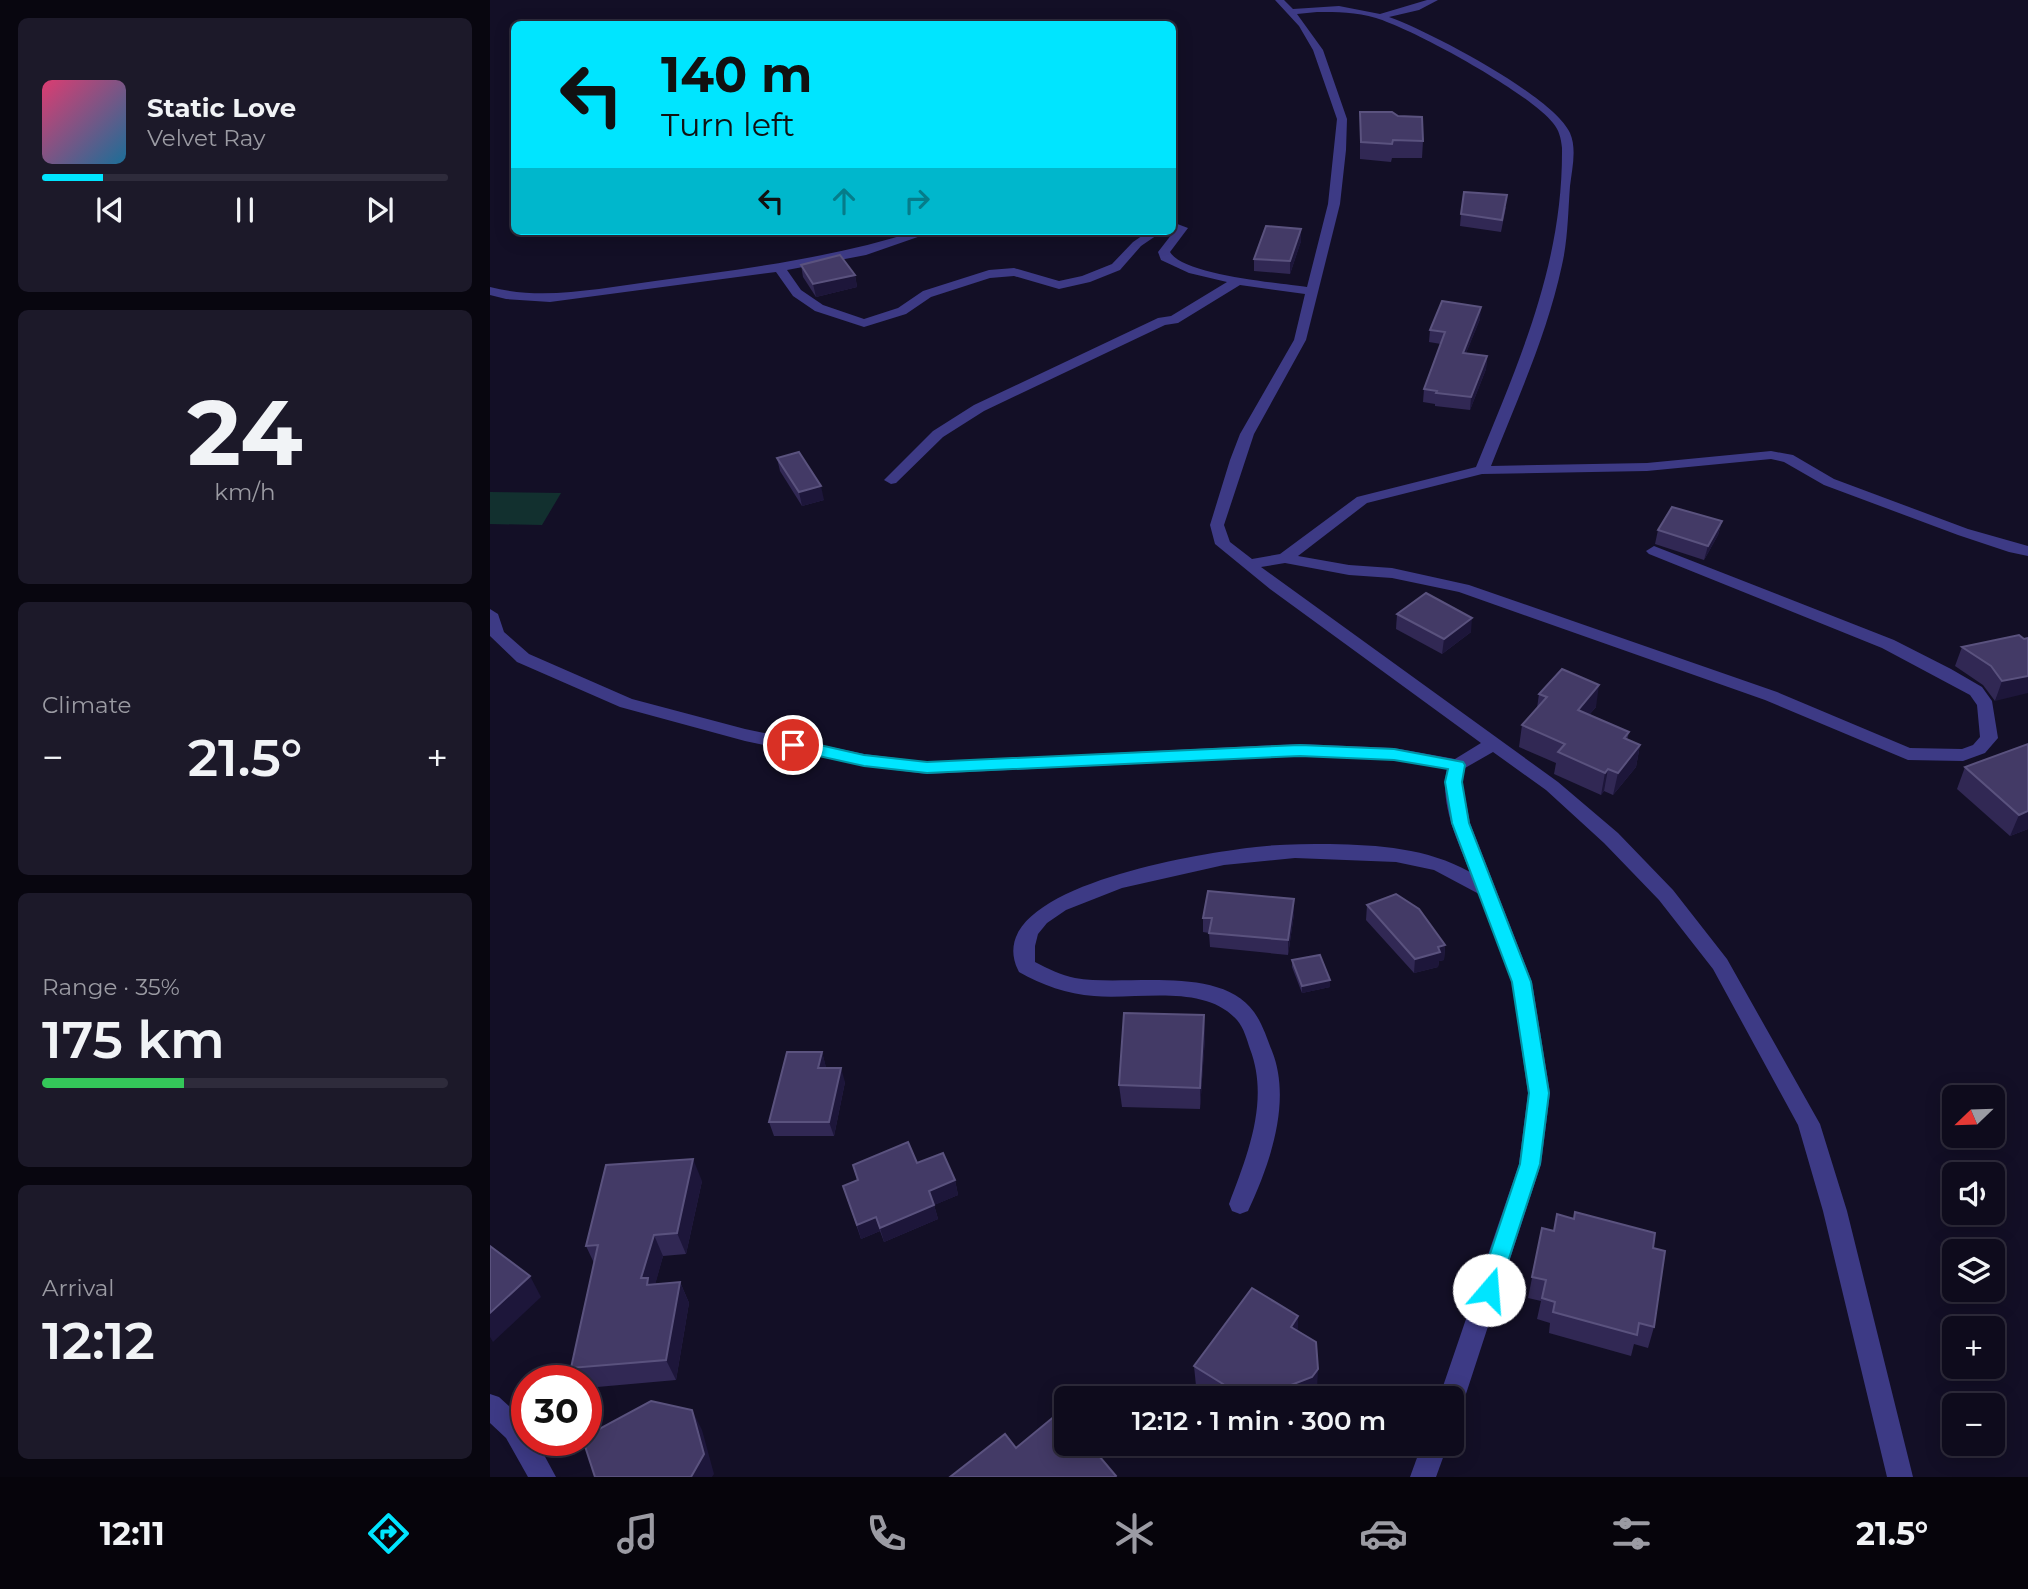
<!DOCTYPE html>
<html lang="en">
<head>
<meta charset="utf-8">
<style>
  body { margin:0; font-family:Montserrat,sans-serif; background:#1c1929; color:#f1f3f6; height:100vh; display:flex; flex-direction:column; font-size:26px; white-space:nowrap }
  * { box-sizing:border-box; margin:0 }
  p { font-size:23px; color:#9b9ba3 }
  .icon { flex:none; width:38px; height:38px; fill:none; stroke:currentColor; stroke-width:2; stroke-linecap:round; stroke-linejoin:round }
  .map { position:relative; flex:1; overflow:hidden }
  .drawer { display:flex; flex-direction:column; gap:18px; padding:18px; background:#08060f; width:490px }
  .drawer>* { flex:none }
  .top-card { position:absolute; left:21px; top:21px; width:665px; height:214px; border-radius:10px; box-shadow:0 4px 18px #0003,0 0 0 2px #2e2b3b; background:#00e5ff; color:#111; overflow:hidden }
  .needle { width:46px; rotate:247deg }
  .tools { position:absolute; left:1452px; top:1085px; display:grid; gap:14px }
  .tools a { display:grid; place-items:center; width:63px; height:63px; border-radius:10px; background:#0e0b1c; box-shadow:0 4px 18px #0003,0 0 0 2px #2e2b3b; font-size:35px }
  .speed { position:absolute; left:21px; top:1365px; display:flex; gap:14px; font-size:35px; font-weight:700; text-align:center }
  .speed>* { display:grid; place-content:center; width:91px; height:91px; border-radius:50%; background:#0e0b1c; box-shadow:0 4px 18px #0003,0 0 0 2px #2e2b3b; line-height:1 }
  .speed .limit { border:10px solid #d22; background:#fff; color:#111 }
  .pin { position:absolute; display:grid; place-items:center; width:60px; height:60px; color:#fff; margin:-30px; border:4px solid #fff; border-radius:50%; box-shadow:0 2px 7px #0007 }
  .me { position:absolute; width:77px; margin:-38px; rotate:18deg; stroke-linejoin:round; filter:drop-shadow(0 0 5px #0008) }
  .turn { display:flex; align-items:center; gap:24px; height:147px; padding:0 35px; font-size:32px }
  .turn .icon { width:91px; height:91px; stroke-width:2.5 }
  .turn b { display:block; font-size:49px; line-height:60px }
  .lanes { display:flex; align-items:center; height:66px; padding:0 35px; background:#0003; justify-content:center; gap:35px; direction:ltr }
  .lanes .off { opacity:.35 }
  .big { font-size:52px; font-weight:600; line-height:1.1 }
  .drawer .card { flex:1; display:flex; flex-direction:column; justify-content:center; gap:10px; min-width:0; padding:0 24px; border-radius:10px; background:#1c1929 }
  .drawer .dial { align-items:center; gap:0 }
  .dial b { font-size:91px; line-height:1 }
  .song { display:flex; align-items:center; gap:21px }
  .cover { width:84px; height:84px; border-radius:10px; background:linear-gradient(135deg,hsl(340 70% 55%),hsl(200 70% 35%)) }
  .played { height:7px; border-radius:4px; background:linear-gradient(90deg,#00e5ff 15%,#2e2b3b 15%) }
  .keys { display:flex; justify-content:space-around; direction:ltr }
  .heat { display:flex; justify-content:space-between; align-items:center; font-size:38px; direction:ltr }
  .charge { height:10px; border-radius:5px; background:linear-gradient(90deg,#34c759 35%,#2e2b3b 0) }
  .trip { position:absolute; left:564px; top:1386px; width:410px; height:70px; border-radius:10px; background:#0e0b1c; box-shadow:0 4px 18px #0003,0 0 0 2px #2e2b3b; font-weight:600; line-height:70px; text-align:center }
  .tabs { display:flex; height:112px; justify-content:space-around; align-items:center; background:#06040b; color:#9b9ba3 }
  .tabs .icon { width:49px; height:49px }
  .tabs .selected { color:#00e5ff }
  .tabs b { font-size:32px; color:#f1f3f6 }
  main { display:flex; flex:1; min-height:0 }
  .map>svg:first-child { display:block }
</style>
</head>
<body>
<main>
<section class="drawer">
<div class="card">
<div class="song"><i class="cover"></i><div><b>Static Love</b><p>Velvet Ray</p></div></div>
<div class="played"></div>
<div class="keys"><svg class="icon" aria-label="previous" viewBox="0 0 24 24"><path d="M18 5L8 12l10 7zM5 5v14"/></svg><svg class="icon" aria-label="pause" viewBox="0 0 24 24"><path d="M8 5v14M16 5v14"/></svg><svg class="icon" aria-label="next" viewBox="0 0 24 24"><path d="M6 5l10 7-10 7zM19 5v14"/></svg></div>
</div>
<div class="card dial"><b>24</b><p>km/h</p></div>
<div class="card"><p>Climate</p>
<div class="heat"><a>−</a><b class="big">21.5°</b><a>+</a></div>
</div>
<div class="card"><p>Range · 35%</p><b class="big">175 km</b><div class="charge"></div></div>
<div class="card"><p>Arrival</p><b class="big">12:12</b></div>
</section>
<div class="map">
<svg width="1538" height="1477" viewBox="0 0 1538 1477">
  <rect width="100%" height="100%" fill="#130f26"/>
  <path fill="#12302f" d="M0,492L71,493L52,525L0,524Z"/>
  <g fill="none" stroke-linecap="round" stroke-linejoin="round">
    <g fill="#3d3a85" fill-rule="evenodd">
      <path d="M785,0H794L803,9L849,6L890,14L937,0H948L929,10L899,17C939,31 1063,96 1080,133C1087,149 1082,169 1080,186C1078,212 1078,239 1072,265C1057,335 1027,400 1001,466L1157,463L1281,451L1303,455L1344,479L1478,529L1538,546V556L1519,552L1468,535L1334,485L1294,462L1281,459L1157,471L992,474L877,503L808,556L859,565L902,568L979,585L1287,692L1420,748L1472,749L1483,745L1490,737L1487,705L1480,695L1392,648L1159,554L1156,551L1164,546L1169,548L1404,640L1461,669L1492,687L1502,701L1508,738L1495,753L1473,761L1418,760L1275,700L969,592L902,578L859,575L795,563L771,567L1068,782L1128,833L1183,890L1237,959L1330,1124L1357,1211L1423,1477H1397L1333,1211L1308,1125L1223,969L1169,900L1114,843L1056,790L1003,752L975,768L972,782L980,823L1042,982L1060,1093L1051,1164L974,1400L970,1409L961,1412V1398H949L1029,1164L1038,1093L1022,982L989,894L944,870L906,862L805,858L734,865L632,888L576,910L557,923L548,934L545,946V962C558,969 571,975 585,978C635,987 730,964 764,1012C772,1023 777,1038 782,1051C802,1101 780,1164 758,1211L750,1214L742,1211L739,1204C757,1156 780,1101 760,1049C757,1040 754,1028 747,1020C714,983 648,1000 604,996C577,994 552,985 529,972C484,887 718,852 766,847C790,844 815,844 840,844C889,845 937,848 980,872C968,841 949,803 957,769L904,760L810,756L437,774L374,766L255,741L130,707L27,662L0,636V609L8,614L14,632L39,654L142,699L255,729L374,754L437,762L810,744L904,748L965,759L991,743L780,589L725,544L720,525L740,460L750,434L804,340L815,294L750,285L688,323L675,325L494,411L453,437L406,483L401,484L394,480L443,431L484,405L668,318L681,316L737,282L699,273L671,260L668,252L685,230L682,229V222L698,228L680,252C693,275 789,283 817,287L838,204L847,119L823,50L809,26ZM827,12C847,12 866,12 886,18C925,30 1038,92 1063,123C1069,130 1071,138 1072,148C1073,265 1029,361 986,467L867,497L790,554L762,559L740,542L734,525L764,434L816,340L850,204L856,150L857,119L833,50L807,14Z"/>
      <path d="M427,231H445L376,255L297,270L311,290L333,305L374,319L408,308L433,291L499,270L524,268L569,281L592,276L622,264L643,242L659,231H673L651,246L630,270L600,282L569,289L524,276L500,278L441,297L416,314L374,327L325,311L303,296L286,272L60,302L16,299L0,295V287C54,301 110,288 165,281C254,269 341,258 427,231Z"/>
      <path d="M0,1394L9,1397L34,1420L37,1440H46L66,1477H38L16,1438L0,1423Z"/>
      <path d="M932,1444H958L946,1477H920Z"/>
    </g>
  </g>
  <g fill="#312854">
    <path d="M870,112L933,141L932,158H902L901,162L870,159Z"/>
    <path d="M1016,207L1011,232L970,226L971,214Z"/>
    <path d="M811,241L800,274L764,271V259Z"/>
    <path d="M311,265L365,275L367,287L326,297L313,277Z"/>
    <path d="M990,319L976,353L997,356L996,369L980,410L945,406V404L933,402L934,389L951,344L939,342L940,330Z"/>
    <path d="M287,458L334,500L312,506L290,471Z"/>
    <path d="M1232,521L1228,535L1214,560L1165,544L1168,530Z"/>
    <path d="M907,614L981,632L952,654L906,629Z"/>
    <path d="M1534,639L1505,701L1493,685L1465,666L1472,647Z"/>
    <path d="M1049,694L1106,707L1099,715L1139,732L1137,740L1150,745L1146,767L1123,795L1114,791L1111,795L1064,774L1066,763L1029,747L1032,725L1047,708Z"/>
    <path d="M1538,744V829L1520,836L1467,789L1475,767Z"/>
    <path d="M804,899V914L798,955L720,947L719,933L713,932V918Z"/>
    <path d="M877,905L955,945L954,960L949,961L948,967L924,973L876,920Z"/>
    <path d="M802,960L840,987L812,993L802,967Z"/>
    <path d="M714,1015L715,1037L710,1109L632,1107L629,1085Z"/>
    <path d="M332,1052L336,1068L355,1082L344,1136H284L279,1122Z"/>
    <path d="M427,1163L465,1180L468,1195L444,1205L448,1219L394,1242L390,1231L371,1239L353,1186L367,1180L363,1165Z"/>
    <path d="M212,1181L196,1254L173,1256L165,1284L190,1282L199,1303L186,1380L96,1388V1381H88L81,1368L104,1263L96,1246Z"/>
    <path d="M1052,1228L1064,1231L1163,1248L1164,1327L1158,1348L1144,1344L1141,1356L1059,1333L1060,1323L1047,1319L1051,1301L1038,1298Z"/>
    <path d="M808,1331L827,1389L821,1397L818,1398H725L706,1386L704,1366Z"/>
  </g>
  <g fill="#1d163a">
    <path d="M811,229V241L800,274V261Z"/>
    <path d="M365,275L367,287L326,297L323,284Z"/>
    <path d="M991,307L990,319L971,365L973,353Z"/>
    <path d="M997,356L996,369L980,410L981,397Z"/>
    <path d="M331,486L334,500L312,506L309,492Z"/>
    <path d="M1232,521L1228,535L1214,560L1218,546Z"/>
    <path d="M982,618L981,632L952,654L954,639Z"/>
    <path d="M1538,676V693L1505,701L1512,681Z"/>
    <path d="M1109,685L1106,707L1084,731L1088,710Z"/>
    <path d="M1150,745L1146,767L1123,795L1128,773Z"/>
    <path d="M1118,769L1114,791L1111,795L1115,773Z"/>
    <path d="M1538,811V829L1520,836L1529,815Z"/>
    <path d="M804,899V914L798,955V940Z"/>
    <path d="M955,945L954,960L949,961L948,967L924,973L925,959L948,947Z"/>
    <path d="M840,980V987L812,993V986Z"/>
    <path d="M714,1015L715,1037L710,1109V1088Z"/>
    <path d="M332,1052L336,1067L332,1082L328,1068Z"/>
    <path d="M351,1068L355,1082L344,1136L339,1122Z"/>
    <path d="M203,1159L212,1181L196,1254L187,1233Z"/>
    <path d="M465,1180L468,1195L442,1206L439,1191Z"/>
    <path d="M444,1205L448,1219L394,1242L390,1228Z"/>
    <path d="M386,1217L390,1231L371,1239L367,1225Z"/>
    <path d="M164,1235L173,1256L164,1289L168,1299L151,1278Z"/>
    <path d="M40,1276L51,1297L3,1342L0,1337V1313Z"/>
    <path d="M190,1282L199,1303L186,1380L176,1360Z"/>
    <path d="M808,1316V1337L801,1327Z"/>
    <path d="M828,1369L827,1389L821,1397L818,1398H800L801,1385Z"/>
    <path d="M202,1410L212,1430L224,1474L222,1477H201Z"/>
  </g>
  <g fill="#433a66" stroke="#5a527e" stroke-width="2">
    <path d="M870,112H902L908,116L932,117L933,141L903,140L902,144L871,142Z"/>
    <path d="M974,192L1017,195L1012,220L971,214Z"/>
    <path d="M776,226L811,229L800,261L764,259Z"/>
    <path d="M350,255L365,275L323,284L311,265Z"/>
    <path d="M952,301L991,307L973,353L997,356L981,397L946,393L947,391L934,389L955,332L940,330Z"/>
    <path d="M309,452L331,486L309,492L287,458Z"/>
    <path d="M1182,507L1232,521L1218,546L1168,530Z"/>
    <path d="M936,593L982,618L954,639L907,614Z"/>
    <path d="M1529,635L1534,639L1538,638V676L1512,681L1501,666L1472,647Z"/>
    <path d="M1072,669L1109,685L1088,710L1139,732L1134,738L1150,745L1128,773L1118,769L1115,773L1068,752L1075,744L1032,725L1057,697L1049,694Z"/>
    <path d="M1538,744V811L1529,815L1475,767Z"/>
    <path d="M718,891L804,899L798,940L719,933L722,918H713Z"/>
    <path d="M906,894L929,909L955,945L948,947L950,952L925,959L877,905Z"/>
    <path d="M830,955L840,980L812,986L802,960Z"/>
    <path d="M634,1013L714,1015L710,1088L629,1085Z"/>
    <path d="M297,1052H332L328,1068H351L339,1122H279Z"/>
    <path d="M418,1142L427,1163L453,1153L465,1180L439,1191L444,1205L390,1228L386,1217L367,1225L353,1186L368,1180L363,1165Z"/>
    <path d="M203,1159L187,1233L164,1235L151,1278H158L157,1285L190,1282L176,1360L81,1368L108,1245L96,1246L116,1165Z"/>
    <path d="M1085,1212L1165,1233L1163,1248L1175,1251L1164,1327L1149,1323L1147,1335L1063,1312L1065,1302L1052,1298L1056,1280L1042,1277L1052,1228L1064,1231L1067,1214L1084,1219Z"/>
    <path d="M0,1246L40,1276L0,1313Z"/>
    <path d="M762,1288L808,1316L801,1327L826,1342L828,1369L822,1377L801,1385L800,1398H760L757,1395L755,1398H734L726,1393L733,1384L704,1366Z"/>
    <path d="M161,1401L202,1410L214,1454L201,1477H105L93,1440H96V1436Z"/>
    <path d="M572,1410L576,1414V1444H599L626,1476L625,1477H460L515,1434L526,1448Z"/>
  </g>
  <path fill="#00e5ff" stroke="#0095a6" stroke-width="2" d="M303,739L374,755L437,762L810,745L904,749L973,762L975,765L972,782L979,823L1041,982L1059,1093L1050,1164L1006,1298L999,1300L991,1298L988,1290L1030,1164L1039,1093L1022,982L962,823L955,782L958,769L904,760L810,756L437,773L374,766L297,749L295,745L297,741Z"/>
</svg>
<div class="tools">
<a><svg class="needle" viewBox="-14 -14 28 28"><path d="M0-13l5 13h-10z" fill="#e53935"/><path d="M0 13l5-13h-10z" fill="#9b9ba3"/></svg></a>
<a><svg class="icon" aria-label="sound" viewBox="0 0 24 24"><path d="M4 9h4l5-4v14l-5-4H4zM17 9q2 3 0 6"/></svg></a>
<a><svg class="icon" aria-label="layers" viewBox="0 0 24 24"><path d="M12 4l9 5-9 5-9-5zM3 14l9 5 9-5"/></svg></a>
<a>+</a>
<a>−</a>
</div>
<div class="speed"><div class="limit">30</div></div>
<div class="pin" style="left:303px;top:745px;background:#d93025"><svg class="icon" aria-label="arrive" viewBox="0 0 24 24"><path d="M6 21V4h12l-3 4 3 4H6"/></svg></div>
<svg class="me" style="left:999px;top:1290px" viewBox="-20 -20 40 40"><circle r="19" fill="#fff"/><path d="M0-13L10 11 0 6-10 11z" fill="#00e5ff"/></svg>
<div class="trip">12:12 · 1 min · 300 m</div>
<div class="top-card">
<div class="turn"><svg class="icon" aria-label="left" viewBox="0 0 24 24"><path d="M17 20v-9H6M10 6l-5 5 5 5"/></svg><div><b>140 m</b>Turn left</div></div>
<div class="lanes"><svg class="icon" aria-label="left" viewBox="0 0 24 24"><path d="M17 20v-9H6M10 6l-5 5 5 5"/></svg><svg class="icon off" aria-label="ahead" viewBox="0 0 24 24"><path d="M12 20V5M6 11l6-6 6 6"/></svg><svg class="icon off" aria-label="right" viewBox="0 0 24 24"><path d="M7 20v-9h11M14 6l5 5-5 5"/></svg></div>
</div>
</div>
</main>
<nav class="tabs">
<b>12:11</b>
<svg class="icon selected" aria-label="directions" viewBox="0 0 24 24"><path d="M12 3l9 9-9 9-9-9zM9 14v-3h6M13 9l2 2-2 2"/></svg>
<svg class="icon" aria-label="music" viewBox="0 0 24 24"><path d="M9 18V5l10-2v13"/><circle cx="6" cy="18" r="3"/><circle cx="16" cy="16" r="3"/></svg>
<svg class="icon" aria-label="phone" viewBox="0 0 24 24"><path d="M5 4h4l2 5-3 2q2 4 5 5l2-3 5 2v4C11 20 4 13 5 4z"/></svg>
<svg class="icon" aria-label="climate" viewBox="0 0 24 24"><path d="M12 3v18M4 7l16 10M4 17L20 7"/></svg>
<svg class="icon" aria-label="car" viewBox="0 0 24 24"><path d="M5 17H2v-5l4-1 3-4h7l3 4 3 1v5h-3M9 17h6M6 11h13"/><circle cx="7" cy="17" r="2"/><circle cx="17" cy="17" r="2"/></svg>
<svg class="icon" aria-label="filters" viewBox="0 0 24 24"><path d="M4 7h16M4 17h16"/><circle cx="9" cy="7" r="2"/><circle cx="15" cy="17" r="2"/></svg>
<b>21.5°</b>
</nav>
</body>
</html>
